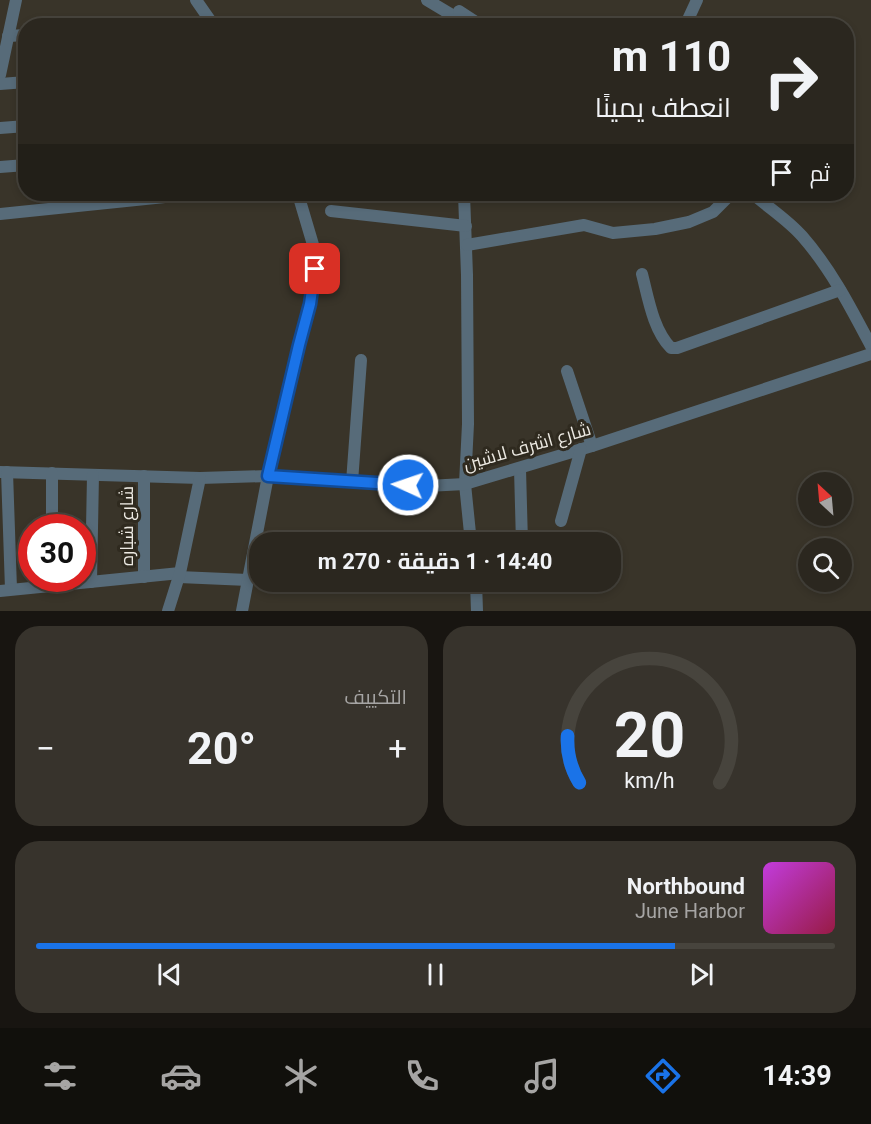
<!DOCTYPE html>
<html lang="ar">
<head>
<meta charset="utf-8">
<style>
  body { margin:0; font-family:Roboto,Cairo,sans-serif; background:#37332c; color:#f1f3f6; direction:rtl; height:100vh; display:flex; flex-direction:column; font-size:22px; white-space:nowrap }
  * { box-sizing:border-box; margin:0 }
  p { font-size:20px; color:#a6a5a4 }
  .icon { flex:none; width:33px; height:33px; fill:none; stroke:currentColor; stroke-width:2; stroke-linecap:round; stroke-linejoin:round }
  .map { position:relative; height:611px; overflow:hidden; direction:ltr }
  .details { display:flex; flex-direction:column; gap:15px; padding:15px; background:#181511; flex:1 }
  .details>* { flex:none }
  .guide { position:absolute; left:18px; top:18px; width:836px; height:183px; border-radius:24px; box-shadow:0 3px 9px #0003,0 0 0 2px #47443d; direction:rtl; background:#2b271f; color:#f1f3f6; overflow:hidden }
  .needle { width:39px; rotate:334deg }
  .controls { position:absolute; left:798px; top:472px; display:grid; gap:12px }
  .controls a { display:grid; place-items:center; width:54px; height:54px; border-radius:50%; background:#2b271f; box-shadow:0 3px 9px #0003,0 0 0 2px #47443d; font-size:30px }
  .speed { position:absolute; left:18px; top:514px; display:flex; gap:12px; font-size:30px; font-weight:700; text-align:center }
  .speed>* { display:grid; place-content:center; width:78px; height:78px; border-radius:50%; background:#2b271f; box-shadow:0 3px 9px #0003,0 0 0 2px #47443d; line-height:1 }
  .speed .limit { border:9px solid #d22; background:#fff; color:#111 }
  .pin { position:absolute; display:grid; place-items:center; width:51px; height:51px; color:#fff; margin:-26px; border-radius:12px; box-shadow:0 3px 9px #0006 }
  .me { position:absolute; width:66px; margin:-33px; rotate:273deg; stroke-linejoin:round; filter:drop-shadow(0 0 4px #0008) }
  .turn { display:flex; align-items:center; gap:21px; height:126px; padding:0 24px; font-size:27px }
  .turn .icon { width:78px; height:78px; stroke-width:2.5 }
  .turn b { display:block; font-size:42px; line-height:51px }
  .then { display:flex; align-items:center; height:57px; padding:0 24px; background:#0003; gap:12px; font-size:22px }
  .big { font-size:45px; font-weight:700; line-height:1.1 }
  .details .card { flex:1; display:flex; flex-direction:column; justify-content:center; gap:9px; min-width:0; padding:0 21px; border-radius:24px; background:#37332c }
  .details .dial { align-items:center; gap:0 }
  .dial svg { height:156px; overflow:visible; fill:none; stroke:#47443d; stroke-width:7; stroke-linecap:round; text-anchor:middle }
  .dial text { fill:#f1f3f6; stroke:none }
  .song { display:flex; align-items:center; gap:18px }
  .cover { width:72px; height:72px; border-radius:9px; background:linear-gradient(135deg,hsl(290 70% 55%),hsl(340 70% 35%)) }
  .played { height:6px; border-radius:3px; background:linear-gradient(90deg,#1a73e8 80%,#47443d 80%) }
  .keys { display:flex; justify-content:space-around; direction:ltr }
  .heat { display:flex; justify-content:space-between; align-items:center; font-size:33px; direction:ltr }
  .details .tiles { flex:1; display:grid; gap:15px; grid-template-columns:1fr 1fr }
  .card:last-child { grid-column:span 2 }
  .trip { position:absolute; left:249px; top:532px; width:372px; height:60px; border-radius:24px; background:#2b271f; box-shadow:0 3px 9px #0003,0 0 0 2px #47443d; font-weight:700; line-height:60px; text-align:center; direction:rtl }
  .dock { display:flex; height:96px; justify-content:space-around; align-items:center; background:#11100c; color:#a6a5a4 }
  .dock .icon { width:42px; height:42px }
  .dock .on { color:#1a73e8 }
  .dock b { font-size:27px; color:#f1f3f6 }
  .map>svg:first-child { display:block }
</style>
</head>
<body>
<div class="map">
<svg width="871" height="611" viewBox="0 0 871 611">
  <rect width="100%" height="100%" fill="#393429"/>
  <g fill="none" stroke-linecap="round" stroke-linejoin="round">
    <g stroke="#576b79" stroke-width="12">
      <path d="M196,0L214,26"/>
      <path d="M427,0L457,18"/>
      <path d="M459,11L482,26"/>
      <path d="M186,26L212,24"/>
      <path d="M685,26L697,0"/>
      <path d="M8,36L26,35"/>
      <path d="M0,75L16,0"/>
      <path d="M0,84L26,82"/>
      <path d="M0,128L26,126"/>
      <path d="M0,167L26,165"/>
      <path d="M464,194L467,275L468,424L465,484L471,543"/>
      <path d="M753,194C769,208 788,220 802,236C831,269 851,308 871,346"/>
      <path d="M331,211L466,226"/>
      <path d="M0,214L194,194"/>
      <path d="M467,245L584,225L613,233L655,229L689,222L713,212L731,194"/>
      <path d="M642,274C648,297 653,330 671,348H677L840,290"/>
      <path d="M567,371L592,446"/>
      <path d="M520,469L522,543"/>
      <path d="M0,472L200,478L268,476L427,486L465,484L592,446L871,354"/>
      <path d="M7,472L11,589"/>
      <path d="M52,473V528"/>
      <path d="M144,476V577"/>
      <path d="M352,482L361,360"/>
      <path d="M561,521L581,449"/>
      <path d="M179,577L248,580"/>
      <path d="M91,582L93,475"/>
      <path d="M476,582L477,611"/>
      <path d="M0,591L180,573"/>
      <path d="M168,611L180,573L200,478"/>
      <path d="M242,611L268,476L299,344L310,304L315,269L314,248L298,194"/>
    </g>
  </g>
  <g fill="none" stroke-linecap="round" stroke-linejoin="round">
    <g stroke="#114b97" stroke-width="15">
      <path id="route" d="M315,269L310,304L299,345L268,476L408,485"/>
    </g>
    <use href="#route" stroke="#1a73e8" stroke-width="10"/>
  </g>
  <g text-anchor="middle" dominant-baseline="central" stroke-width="6" stroke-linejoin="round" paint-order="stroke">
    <g font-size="18" fill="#edeae3" stroke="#2f2a1f">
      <text transform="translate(527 446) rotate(-16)">شارع اشرف لاشين</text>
      <text transform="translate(126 526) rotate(-90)">شارع شباره</text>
    </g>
  </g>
</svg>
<div class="controls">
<a><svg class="needle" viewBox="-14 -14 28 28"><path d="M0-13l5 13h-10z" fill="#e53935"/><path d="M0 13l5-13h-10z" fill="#a6a5a4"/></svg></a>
<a><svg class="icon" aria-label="search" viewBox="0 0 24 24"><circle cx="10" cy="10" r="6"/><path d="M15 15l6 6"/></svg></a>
</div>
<div class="speed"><div class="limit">30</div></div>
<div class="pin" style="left:315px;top:269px;background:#d93025"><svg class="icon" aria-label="arrive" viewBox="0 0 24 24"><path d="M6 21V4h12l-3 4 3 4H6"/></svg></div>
<svg class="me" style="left:408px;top:485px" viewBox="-20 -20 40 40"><circle r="17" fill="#1a73e8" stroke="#fff" stroke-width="3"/><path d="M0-11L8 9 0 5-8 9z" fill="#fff"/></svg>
<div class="trip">14:40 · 1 دقيقة · 270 m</div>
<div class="guide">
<div class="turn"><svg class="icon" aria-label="right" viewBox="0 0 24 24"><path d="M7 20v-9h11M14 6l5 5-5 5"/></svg><div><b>110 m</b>انعطف يمينًا</div></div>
<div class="then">ثم<svg class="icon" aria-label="arrive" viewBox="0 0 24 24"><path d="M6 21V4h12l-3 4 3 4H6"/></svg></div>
</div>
</div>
<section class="details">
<div class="tiles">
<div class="card dial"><svg viewBox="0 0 100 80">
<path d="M14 69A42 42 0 1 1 86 69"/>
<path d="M14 69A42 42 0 0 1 8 45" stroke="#1a73e8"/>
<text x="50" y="56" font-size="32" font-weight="700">20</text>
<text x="50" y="72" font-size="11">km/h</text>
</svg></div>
<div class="card"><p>التكييف</p>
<div class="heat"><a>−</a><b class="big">20°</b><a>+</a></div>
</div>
<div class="card">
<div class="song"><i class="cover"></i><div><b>Northbound</b><p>June Harbor</p></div></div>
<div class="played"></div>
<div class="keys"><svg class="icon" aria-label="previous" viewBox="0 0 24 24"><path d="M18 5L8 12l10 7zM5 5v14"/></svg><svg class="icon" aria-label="pause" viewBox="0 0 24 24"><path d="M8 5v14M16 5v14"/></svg><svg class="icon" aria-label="next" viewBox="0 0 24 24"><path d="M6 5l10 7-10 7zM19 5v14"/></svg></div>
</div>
</div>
</section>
<nav class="dock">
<b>14:39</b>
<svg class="icon on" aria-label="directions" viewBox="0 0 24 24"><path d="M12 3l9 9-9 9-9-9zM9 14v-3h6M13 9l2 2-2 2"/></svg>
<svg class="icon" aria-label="music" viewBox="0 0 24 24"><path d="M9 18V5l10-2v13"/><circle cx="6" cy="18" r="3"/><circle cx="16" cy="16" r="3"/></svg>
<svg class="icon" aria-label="phone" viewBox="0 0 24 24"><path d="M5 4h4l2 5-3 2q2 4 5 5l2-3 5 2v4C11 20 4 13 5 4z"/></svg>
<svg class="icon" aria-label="climate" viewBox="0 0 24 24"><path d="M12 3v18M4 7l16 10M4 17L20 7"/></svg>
<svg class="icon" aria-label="car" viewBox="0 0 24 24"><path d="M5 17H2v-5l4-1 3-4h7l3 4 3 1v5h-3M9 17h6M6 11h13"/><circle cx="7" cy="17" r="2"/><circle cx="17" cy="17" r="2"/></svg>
<svg class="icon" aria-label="filters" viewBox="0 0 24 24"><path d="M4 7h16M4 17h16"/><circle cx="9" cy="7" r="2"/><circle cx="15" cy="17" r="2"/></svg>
</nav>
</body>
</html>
